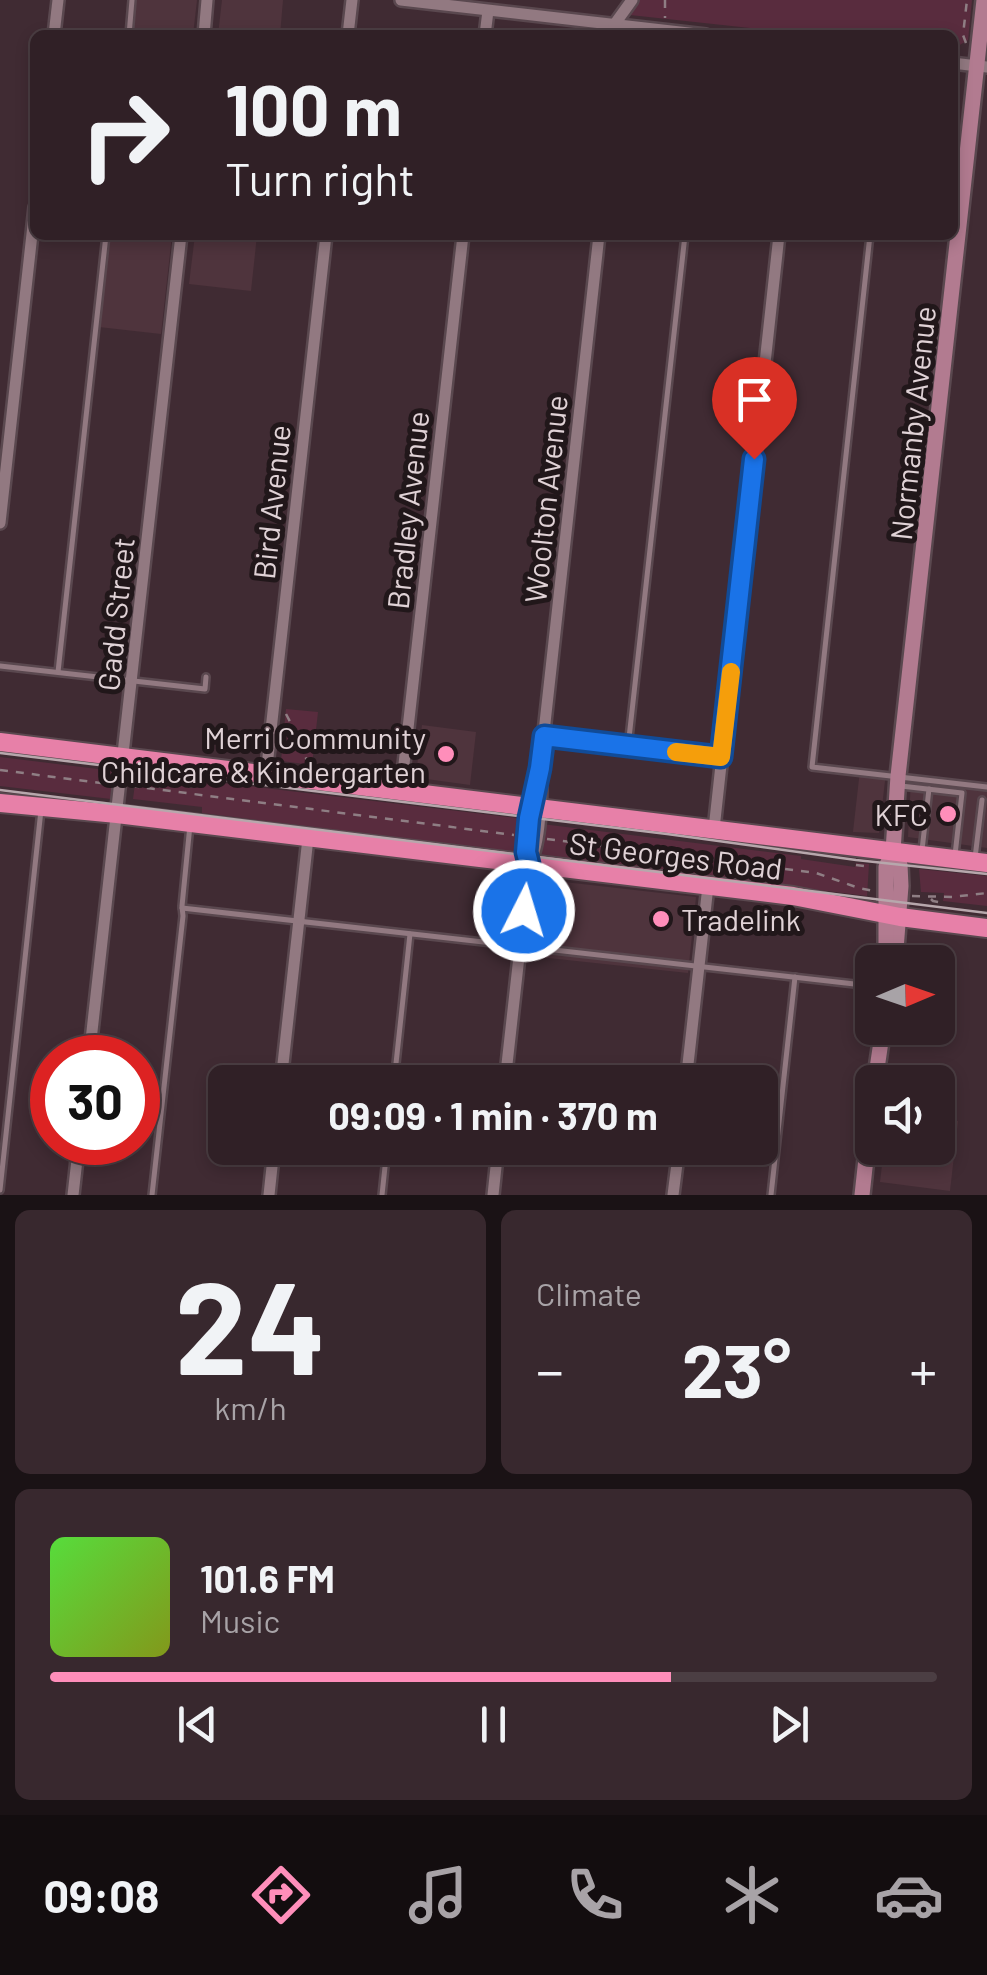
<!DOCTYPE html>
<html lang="en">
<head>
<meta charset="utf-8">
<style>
  body { margin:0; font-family:Barlow,sans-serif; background:#38282e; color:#f1f3f6; height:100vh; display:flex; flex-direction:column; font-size:38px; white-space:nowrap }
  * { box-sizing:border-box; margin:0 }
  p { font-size:32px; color:#a8a3a7 }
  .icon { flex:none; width:55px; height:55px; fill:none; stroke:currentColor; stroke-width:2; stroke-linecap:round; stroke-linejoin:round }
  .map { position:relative; height:1195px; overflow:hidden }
  .drawer { display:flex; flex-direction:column; gap:15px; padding:15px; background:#1a1215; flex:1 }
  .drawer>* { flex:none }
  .top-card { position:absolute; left:30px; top:30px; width:928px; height:210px; border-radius:15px; box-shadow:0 5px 15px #0003,0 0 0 2px #4b3e43; background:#302026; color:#f1f3f6; overflow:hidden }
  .needle { width:65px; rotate:88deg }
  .fabs { position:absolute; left:855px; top:945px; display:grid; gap:20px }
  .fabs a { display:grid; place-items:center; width:100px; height:100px; border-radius:15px; background:#302026; box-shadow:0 5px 15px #0003,0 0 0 2px #4b3e43; font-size:50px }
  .speed { position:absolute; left:30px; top:1035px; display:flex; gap:20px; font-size:50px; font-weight:700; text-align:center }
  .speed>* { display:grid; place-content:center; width:130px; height:130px; border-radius:50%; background:#302026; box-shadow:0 5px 15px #0003,0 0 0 2px #4b3e43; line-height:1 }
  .speed .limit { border:15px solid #d22; background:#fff; color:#111 }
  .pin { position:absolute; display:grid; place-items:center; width:85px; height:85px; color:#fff; margin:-102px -42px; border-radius:50% 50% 50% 0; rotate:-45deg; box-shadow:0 0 10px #0007 }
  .pin .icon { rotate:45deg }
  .me { position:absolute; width:110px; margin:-55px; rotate:5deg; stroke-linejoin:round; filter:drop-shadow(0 0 8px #0008) }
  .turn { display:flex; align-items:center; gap:35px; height:210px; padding:0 30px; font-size:45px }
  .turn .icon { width:130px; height:130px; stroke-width:2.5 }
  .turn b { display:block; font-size:70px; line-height:85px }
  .big { font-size:75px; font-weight:700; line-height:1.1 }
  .drawer .tile { flex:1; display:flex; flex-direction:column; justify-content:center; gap:15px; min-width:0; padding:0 35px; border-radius:15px; background:#38282e }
  .drawer .dial { align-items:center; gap:0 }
  .dial b { font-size:130px; line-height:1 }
  .song { display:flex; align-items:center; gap:30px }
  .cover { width:120px; height:120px; border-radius:15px; background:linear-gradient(135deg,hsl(110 70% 55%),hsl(70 70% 35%)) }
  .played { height:10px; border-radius:5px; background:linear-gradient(90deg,#ff8eba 70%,#4b3e43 70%) }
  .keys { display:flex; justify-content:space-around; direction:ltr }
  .heat { display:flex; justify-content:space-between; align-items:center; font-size:55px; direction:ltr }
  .drawer .tiles { flex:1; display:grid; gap:15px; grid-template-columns:1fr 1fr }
  .tile:last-child { grid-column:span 2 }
  .trip { position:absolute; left:208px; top:1065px; width:570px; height:100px; border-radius:15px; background:#302026; box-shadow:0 5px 15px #0003,0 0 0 2px #4b3e43; font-weight:700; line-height:100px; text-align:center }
  .tabs { display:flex; height:160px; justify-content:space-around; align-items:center; background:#130d0f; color:#a8a3a7 }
  .tabs .icon { width:70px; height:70px }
  .tabs .on { color:#ff8eba }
  .tabs b { font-size:45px; color:#f1f3f6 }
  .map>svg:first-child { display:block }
</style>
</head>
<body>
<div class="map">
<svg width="987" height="1195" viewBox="0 0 987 1195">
  <rect width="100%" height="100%" fill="#402b33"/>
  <g fill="#4f343d">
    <path d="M135,0H197L193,35H131Z"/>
    <path d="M222,0H283L280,35H218Z"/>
    <path d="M109,235H172L161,334L99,327Z"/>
    <path d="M195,235H257L251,291L189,284Z"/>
    <path d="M422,725L476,732L470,785L419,778L416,775Z"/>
    <path d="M860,770L886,772L879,833L853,832Z"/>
    <path d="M911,780L987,789V848L908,837Z"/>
    <path d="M538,879L696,897L688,973L530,956Z"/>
    <path d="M938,1119L958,1121L950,1191L880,1182L884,1148H938Z"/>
  </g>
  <g fill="#592c3e">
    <path d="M640,0H972L968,40L953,49L952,35H816L630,15Z"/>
    <path d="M286,709L318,712L312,765L281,761Z"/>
    <path d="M0,757L114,771L111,799L0,786Z"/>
    <path d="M136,776L188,784L196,783L197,780L525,819L522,853L202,813V807L133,799Z"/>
    <path d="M542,824L801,856V859L855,867L856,863L869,864L867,896L538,855Z"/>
    <path d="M919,869L987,876V906L943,901L944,893L921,892Z"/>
  </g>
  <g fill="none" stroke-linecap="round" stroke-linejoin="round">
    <g stroke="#5a484f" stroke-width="10">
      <g id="service">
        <path d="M129,35L132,0"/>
        <path d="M870,235L812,767L987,787"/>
        <path d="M0,666L205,689L206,677"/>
        <path d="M58,672L106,235"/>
        <path d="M547,737L628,747L685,235"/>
        <path d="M628,747L720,757"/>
        <path d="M901,786L962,793L955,855"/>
        <path d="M922,850L929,789"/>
        <path d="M975,858L982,800"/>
        <path d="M182,908L872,986"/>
        <path d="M394,1082L410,934"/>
        <path d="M0,1190L41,810"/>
        <path d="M152,1195L183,916L182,906L190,825"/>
        <path d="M382,1195L387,1148"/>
        <path d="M771,1195L795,977"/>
      </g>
    </g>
    <g stroke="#5a484f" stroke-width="16">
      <g id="minor">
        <path d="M401,0L706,35"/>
        <path d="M614,25L632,0"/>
        <path d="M54,35L58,0"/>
        <path d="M204,35L207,0"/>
        <path d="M348,35L352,0"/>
        <path d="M485,35L488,11"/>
        <path d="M952,63L987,67"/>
        <path d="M0,523L35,207"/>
        <path d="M266,775L326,235"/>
        <path d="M401,791L463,235"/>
        <path d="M714,829L779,235"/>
        <path d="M529,864C541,843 542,793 540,768L599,235"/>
        <path d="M89,1058L181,235"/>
        <path d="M281,1082L308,838"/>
        <path d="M505,1082L528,876L529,864L526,850L532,801"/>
        <path d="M686,1082L708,886"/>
        <path d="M73,1195L79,1142"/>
        <path d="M269,1195L274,1148"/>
        <path d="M493,1195L498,1148"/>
        <path d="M673,1195L679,1148"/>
      </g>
    </g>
    <g stroke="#5a484f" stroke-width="20">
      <g id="secondary">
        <path d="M893,851L900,865L901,886L895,962"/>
        <path d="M886,962V867L893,851L898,776L984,0"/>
        <path d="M875,1082L883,1028"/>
        <path d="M862,1195L872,1104"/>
      </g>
    </g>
    <g stroke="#5a484f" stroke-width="22">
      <g id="trunk">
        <path d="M0,742L987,863"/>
        <path d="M0,803L117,814L793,896L900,917L987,928"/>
      </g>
    </g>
    <g stroke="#8f7e84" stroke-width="2.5" stroke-dasharray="8 8" stroke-linecap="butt">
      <path d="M665,0V18"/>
      <path d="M966,43L963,35L967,0"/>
      <path d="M286,714L303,746L308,766"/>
      <path d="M0,770L108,784"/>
      <path d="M131,786L514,835"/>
      <path d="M159,788V784L199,787"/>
      <path d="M547,839L816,873L859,888L874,891"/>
      <path d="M856,865L871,867"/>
      <path d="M725,874L728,847"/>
      <path d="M912,896L952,897L987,893"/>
      <path d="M931,899L933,901L943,903"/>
    </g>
    <use href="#service" stroke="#927981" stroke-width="5"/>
    <use href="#minor" stroke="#927981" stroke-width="11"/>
    <use href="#secondary" stroke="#b27b90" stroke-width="15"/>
    <use href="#trunk" stroke="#e780a8" stroke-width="18"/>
    <g stroke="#b7a7ac" stroke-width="2.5">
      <path d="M0,753L667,834L856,860L987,874"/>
      <path d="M0,790L987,913"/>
    </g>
  </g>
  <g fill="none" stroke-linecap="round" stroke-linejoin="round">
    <g stroke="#114b97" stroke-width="25">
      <path id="route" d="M524,911L529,864L526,852L529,818L540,768L544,736L721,757L754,459"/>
    </g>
    <use href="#route" stroke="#1a73e8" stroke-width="18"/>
    <path stroke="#f59e0b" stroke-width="18" d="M676,752L721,757L731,672"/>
  </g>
  <g fill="#ff8eba" stroke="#21171a" stroke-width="4">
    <circle cx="446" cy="754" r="10"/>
    <circle cx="948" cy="814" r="10"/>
    <circle cx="661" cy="919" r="10"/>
  </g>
  <g text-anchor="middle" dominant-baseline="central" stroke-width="10" stroke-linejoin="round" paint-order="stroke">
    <g font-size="30" fill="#e0d2d6" stroke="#21171a">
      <text transform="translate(912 423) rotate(-84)">Normanby Avenue</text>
      <text transform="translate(545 499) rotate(-84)">Woolton Avenue</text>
      <text transform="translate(271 502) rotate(-84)">Bird Avenue</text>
      <text transform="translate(407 510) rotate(-84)">Bradley Avenue</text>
      <text transform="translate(115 614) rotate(-84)">Gadd Street</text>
      <text transform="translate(676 855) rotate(7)">St Georges Road</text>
    </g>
    <g font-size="30" fill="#e0d2d6" stroke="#21171a" text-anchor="end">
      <text x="426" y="737">Merri Community<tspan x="426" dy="34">Childcare &amp; Kindergarten</tspan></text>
      <text x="928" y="814">KFC</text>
      <text x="681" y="919" text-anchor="start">Tradelink</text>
    </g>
  </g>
</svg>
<div class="fabs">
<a><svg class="needle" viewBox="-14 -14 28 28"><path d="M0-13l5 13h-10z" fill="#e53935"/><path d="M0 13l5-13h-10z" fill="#a8a3a7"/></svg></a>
<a><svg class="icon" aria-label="sound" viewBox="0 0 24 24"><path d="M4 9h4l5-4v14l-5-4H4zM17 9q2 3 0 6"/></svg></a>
</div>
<div class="speed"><div class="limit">30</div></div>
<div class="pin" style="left:754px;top:459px;background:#d93025"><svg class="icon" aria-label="arrive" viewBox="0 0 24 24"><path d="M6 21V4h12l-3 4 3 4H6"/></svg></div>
<svg class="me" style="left:524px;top:911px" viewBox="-20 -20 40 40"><circle r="17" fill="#1a73e8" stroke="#fff" stroke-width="3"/><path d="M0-11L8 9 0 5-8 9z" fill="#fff"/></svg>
<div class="trip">09:09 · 1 min · 370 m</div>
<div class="top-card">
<div class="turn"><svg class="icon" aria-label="right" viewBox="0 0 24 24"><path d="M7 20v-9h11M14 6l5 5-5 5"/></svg><div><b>100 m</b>Turn right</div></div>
</div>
</div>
<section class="drawer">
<div class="tiles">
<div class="tile dial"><b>24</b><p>km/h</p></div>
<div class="tile"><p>Climate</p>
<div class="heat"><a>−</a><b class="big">23°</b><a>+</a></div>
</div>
<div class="tile">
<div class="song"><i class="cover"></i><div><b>101.6 FM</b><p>Music</p></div></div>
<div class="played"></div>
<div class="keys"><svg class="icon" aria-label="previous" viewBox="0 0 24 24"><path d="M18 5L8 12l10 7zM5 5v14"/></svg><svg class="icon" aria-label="pause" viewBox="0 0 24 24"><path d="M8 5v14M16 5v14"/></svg><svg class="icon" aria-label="next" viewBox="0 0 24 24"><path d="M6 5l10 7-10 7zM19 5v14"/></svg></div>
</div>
</div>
</section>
<nav class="tabs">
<b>09:08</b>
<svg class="icon on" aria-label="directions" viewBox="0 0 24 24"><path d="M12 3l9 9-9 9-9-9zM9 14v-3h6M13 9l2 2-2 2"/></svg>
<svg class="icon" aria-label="music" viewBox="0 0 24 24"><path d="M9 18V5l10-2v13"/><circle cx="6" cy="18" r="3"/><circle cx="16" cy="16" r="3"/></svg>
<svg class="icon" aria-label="phone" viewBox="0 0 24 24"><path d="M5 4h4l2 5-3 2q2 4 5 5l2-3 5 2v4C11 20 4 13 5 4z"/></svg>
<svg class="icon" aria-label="climate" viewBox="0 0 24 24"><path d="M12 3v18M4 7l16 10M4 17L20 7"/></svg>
<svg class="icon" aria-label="car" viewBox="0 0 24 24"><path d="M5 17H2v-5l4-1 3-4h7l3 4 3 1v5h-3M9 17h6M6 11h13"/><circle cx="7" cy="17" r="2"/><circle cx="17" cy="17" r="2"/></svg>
</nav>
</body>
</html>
